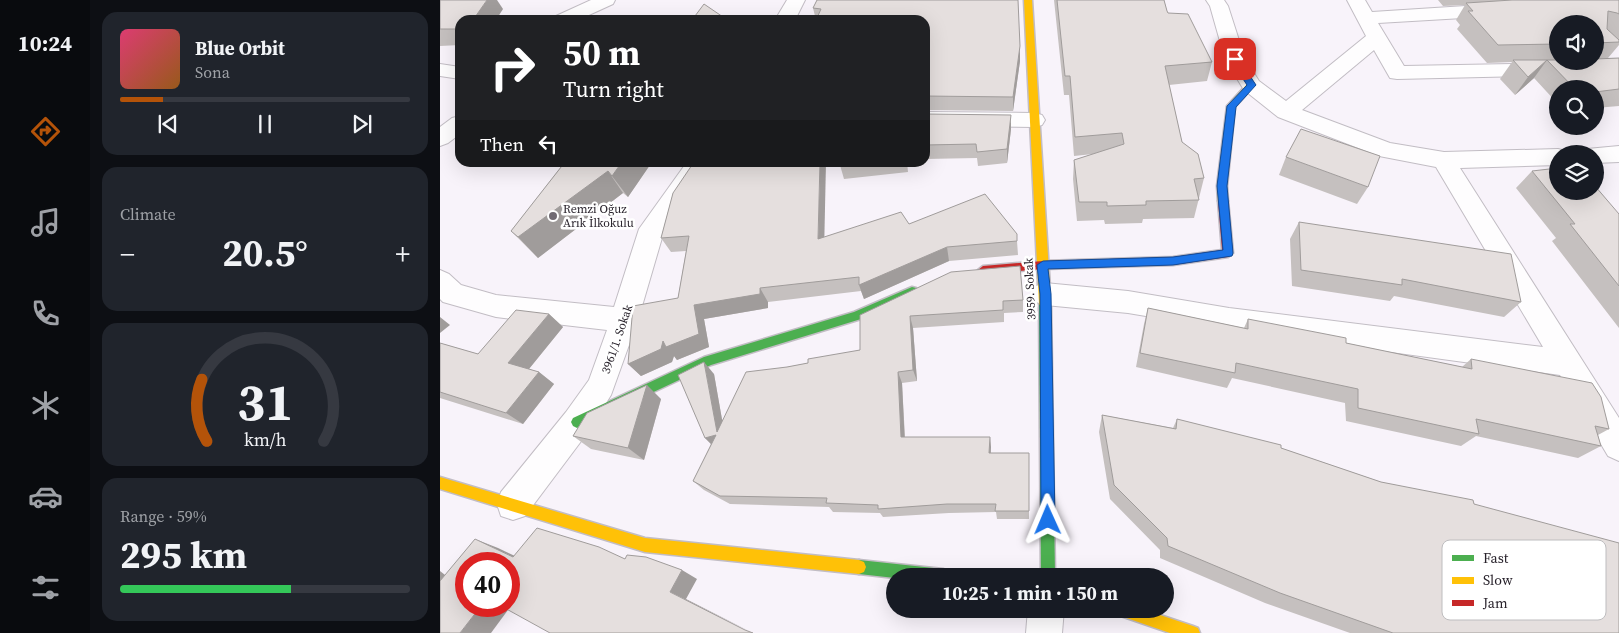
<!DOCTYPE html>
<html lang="en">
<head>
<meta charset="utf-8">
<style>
  body { margin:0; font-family:"Source Serif 4",serif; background:#20242c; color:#f1f3f6; height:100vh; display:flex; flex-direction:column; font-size:19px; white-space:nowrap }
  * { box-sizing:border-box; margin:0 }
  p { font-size:16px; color:#9ea1a6 }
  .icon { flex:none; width:28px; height:28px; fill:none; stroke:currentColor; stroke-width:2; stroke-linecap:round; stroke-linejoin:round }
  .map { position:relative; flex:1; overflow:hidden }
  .sheet { display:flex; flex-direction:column; gap:12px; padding:12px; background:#0d0f14; width:350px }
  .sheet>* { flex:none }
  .banner { position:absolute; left:15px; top:15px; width:475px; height:152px; border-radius:15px; box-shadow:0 5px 20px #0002; background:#202124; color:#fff; overflow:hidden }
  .fabs { position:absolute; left:1109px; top:15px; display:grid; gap:10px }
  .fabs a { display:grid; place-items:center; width:55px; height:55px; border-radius:50%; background:#171b24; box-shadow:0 5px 20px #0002; font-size:25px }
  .speed { position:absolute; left:15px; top:552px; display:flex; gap:10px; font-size:25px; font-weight:700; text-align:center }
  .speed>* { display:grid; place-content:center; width:65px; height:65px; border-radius:50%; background:#171b24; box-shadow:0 5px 20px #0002; line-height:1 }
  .speed .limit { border:8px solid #d22; background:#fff; color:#111 }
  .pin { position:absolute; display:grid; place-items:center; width:42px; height:42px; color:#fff; margin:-21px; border-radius:10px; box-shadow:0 2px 8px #0006 }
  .me { position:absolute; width:55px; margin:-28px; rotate:359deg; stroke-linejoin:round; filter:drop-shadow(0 0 4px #0008) }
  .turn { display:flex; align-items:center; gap:18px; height:105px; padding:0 25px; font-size:22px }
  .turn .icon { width:65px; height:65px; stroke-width:2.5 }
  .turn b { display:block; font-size:35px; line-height:42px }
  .then { display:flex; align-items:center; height:48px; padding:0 25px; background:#0003; gap:10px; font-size:19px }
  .big { font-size:38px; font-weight:700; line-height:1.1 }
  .sheet .card { flex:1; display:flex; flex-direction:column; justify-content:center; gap:8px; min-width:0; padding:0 18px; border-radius:15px; background:#20242c }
  .sheet .dial { align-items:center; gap:0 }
  .dial svg { height:130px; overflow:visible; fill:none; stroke:#363941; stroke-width:7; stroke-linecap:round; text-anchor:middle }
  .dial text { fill:#f1f3f6; stroke:none }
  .song { display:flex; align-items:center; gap:15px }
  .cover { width:60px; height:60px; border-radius:8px; background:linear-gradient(135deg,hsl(340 70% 55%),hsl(30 70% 35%)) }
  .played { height:5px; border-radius:2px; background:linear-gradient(90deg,#b45309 15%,#363941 15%) }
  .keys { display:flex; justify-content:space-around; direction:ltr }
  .heat { display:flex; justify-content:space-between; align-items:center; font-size:28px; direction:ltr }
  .charge { height:8px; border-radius:4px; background:linear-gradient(90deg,#34c759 59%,#363941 0) }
  .trip { position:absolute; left:446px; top:568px; width:288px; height:50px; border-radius:25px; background:#171b24; box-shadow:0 5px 20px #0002; font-weight:700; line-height:50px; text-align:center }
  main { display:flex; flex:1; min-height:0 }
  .dock { display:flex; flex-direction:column; width:90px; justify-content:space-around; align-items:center; background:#090b0e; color:#9ea1a6 }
  .dock .icon { width:35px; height:35px }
  .dock .selected { color:#b45309 }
  .dock b { font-size:22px; color:#f1f3f6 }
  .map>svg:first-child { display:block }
</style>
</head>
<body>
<main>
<nav class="dock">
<b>10:24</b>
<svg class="icon selected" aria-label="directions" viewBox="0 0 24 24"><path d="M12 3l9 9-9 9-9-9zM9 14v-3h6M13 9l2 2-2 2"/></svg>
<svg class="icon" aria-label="music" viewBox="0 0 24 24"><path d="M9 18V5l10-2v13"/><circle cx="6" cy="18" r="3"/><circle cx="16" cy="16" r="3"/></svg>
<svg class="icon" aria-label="phone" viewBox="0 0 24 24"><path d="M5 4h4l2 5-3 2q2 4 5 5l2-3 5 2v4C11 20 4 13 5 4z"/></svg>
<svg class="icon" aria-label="climate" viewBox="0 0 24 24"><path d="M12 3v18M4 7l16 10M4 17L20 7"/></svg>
<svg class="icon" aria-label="car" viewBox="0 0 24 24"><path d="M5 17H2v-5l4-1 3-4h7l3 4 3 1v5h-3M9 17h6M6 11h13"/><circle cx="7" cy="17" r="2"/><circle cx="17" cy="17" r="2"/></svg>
<svg class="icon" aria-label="filters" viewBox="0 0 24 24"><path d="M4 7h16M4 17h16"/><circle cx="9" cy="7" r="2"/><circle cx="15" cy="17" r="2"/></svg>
</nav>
<section class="sheet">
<div class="card">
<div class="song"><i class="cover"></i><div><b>Blue Orbit</b><p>Sona</p></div></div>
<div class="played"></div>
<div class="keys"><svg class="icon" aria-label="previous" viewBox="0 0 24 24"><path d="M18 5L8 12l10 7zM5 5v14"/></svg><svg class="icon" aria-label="pause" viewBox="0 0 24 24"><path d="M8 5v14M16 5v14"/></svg><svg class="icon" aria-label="next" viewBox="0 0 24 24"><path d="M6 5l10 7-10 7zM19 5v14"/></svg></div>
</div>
<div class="card"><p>Climate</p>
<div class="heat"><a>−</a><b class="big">20.5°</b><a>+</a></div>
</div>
<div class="card dial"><svg viewBox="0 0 100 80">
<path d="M14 69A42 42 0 1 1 86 69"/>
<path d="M14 69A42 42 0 0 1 11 31" stroke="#b45309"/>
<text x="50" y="56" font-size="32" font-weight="700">31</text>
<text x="50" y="72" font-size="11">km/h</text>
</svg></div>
<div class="card"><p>Range · 59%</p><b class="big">295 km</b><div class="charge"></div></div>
</section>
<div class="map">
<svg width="1179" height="633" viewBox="0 0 1179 633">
  <rect width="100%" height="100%" fill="#f8f3fa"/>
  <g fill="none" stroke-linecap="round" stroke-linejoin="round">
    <g stroke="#c2bdc4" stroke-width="2">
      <g id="street">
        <path d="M151,0H175L173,4L138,20H113L116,16Z"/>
        <path d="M347,0H365L355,20H335Z"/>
        <path d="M766,0H784L788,6L805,59L819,81L846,101L926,36L907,0H925L932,12L1057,4L1064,6L1066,10L1064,14L1057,16L938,23L964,66L1179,62V74L957,79L950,78L934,50L862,110L950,143L1004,152L1118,149L1126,151L1128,154H1118V165L1020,168L1179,418V461L1168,456L1120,375L789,330L688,313L605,305L596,302L592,294L596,286L605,283L688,291L789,308L1103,347L996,167L939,156L838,117L804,90L785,59L770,6Z"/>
        <path d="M0,64L20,67V79L0,76Z"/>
        <path d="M485,112L594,113L602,115L605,120L602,125L594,127L485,126Z"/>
        <path d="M20,116V134L8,143L0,146V127L12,118Z"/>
        <path d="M1179,146V162L1155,163V154H1144L1147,149Z"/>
        <path d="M247,162H271L224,231L198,320L171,395L148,432L85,516L73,520L61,516L57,504L61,492L126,412L149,380L167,330L56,317L3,302L0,299V270L9,274L21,285L56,295L174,307L199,229Z"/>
        <path d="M588,609H624L622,633H586Z"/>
      </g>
    </g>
    <g stroke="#c2bdc4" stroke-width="3">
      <g id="fast">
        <path d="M472,287L476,288L477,291L476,294L421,319L271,365L137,428L133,426L131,422L133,418L264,357L414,312Z"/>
        <path d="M605,299L609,301L611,304L615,576H601L599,304L601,301Z"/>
        <path d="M419,560L503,569L508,571L510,576H455V578L419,574L414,572L412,567L414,562Z"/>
      </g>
    </g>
    <g stroke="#c2bdc4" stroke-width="3">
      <g id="slow">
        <path d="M584,0H592L611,304L609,307H601L599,304Z"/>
        <path d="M811,82L815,85L795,107L787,186L788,201L783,205L778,201L777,186L787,106L808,83Z"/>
        <path d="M0,477L205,538L419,560L424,562L426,567L424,572L419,574L205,552L0,489Z"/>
        <path d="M673,609H702L753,626L758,628L760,633H730L675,614Z"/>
      </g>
    </g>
    <g stroke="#c2bdc4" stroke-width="3">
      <path id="jam" d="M783,197L788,201L793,253L788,257L733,265L603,269L543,274L538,270L543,266L603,261L733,257L782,250L778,201Z"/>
    </g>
    <use href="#street" fill="#fefdfe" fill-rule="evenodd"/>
    <use href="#fast" fill="#4caf50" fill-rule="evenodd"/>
    <use href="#slow" fill="#ffc107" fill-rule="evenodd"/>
    <use href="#jam" fill="#c62828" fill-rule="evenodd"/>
  </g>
  <g fill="#c5c0bf" fill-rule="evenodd">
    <path d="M0,0L63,9L20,20V45L0,46Z"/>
    <path d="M377,0H578L580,61L573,111L485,110V20H376L373,8Z"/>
    <path d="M614,0H724L727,11L728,13L772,62L767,81L729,85L742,142L764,178L754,218L703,219L702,223L665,224L664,220L637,221L633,179L634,160L653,154L634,156L629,95H624Z"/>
    <path d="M998,0H1179V45L1168,58H1179V106L1155,108V89H1118V104L1094,78L1106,61L1094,78L1075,95L1060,79L1072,62L1047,63L1017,29L1020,25L1016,20L1025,5L1003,6ZM1118,24H1155V61H1118Z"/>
    <path d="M485,114L571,129L567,163L538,166L537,158L485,159Z"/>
    <path d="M846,157L928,187L917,204L839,175Z"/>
    <path d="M125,162H212L188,197L183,193L98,258L71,231Z"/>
    <path d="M400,162H467L468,172L404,179L400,165Z"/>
    <path d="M1092,171L1179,214V328L1112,241L1116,238L1076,188Z"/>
    <path d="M233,193L384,237L469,224L577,241L578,255L509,261L424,299L421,291L328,302V308L264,319L269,347L237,360L234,356L232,362L201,376L188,364L238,298L246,251L231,252L221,238Z"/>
    <path d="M859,222L1081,302L1064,317L954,296L950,301L852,286L850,239Z"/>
    <path d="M511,272L583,300V312L564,313V322L473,328L477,381L462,383L465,437H550L551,453H589V519H557L556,512L509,513L443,517L440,513L393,512L389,507L290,504L264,490L253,481L271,444L265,438L274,374L282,420L347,367L368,363L420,350Z"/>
    <path d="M708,308L804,328L808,319L906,343L1022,367L1031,359L1169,429L1158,435L1161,446L1138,458L1036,436L1021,446L906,421L905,403L792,378L787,388L696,367L704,324Z"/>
    <path d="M109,314L123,327L89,369L99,372L114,384L83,424L0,398V343L38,354Z"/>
    <path d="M221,399L204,460L151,449L133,436Z"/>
    <path d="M662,415L733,428L737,419L841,448L941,482L1034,504L1179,633H910L825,603L720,558V550L670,499L659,432Z"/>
  </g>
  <g fill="#a09c9b">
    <path d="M47,0H57L63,9L56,20H33Z"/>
    <path d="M580,46V61L573,111V97Z"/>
    <path d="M1107,60L1094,78L1075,95L1088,77Z"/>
    <path d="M571,115V129L567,163V149Z"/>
    <path d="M182,162H212L188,197L172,176Z"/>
    <path d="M380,162H386L384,254L378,239Z"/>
    <path d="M168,171L183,193L98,258L78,237Z"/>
    <path d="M507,247L509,261L424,299L419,285Z"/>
    <path d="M320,288L328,302V308L264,319L269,347L237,360L234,356L232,362L201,376L188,364L223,341L254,305Z"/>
    <path d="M109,314L123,327L84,375L68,363Z"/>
    <path d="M470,316L473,328L477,381L473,370Z"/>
    <path d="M0,317L10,325L0,333Z"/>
    <path d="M264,362L274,374L286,442L277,432Z"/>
    <path d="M99,372L114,384L83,424L66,413Z"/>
    <path d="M458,372L462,383L465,446L461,437Z"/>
    <path d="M207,385L221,399L204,460L188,448Z"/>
    <path d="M276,435L275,448L265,438Z"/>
    <path d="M550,437L551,447L550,462L549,453Z"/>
    <path d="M35,539L58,548L96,566L73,557Z"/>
    <path d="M242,570L257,579L246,599L313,633L230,592Z"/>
    <path d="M0,571L24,590L0,583Z"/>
    <path d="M41,606H71L51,633H20Z"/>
  </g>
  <g fill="#e5dfde" stroke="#a09c9b">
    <path d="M0,0H47L33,20H20V29H0Z"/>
    <path d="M377,0H578L580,46L573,97L485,96V20H376L381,9L373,8Z"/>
    <path d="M617,0H724L727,11L728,13L748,14L772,62L725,66L742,142L758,154L764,178L754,179L759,200L706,201V205L667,206V202H639L634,160L684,144L682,133L635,137L630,76H625Z"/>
    <path d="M1072,0H1179V14L1177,13L1168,11L1167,29L1179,40V42L1155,43V24H1118V44L1058,45L1028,11H1033L1026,3Z"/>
    <path d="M264,4L286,19L285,20H252Z"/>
    <path d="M149,16L151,20H145Z"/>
    <path d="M1179,58V89L1155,92V89H1135L1107,60H1118V61H1155V59Z"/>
    <path d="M1073,60H1107L1088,77Z"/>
    <path d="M485,114L571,115L567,149L537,152L536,144L485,145Z"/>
    <path d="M861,129L940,156L928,187L846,157Z"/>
    <path d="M125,162H182L172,176L168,171L78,237L71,231Z"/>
    <path d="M254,162H380L378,239L461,212L469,224L545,194L577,234V241L507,247L419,285V277L320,288V294L254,305L259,334L226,347L223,341L221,349L188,364L193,306L238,298L249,236L221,238L233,193Z"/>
    <path d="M400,162H425L400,165Z"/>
    <path d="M1118,168V191H1155V186L1179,214V286L1130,224H1135L1092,171Z"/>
    <path d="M859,222L1071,254L1081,302L962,279V285L861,270Z"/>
    <path d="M580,266L583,300L563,301V310L470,316L473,370L458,372L461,437H550L549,453H589V511H555L556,504H507L438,509V505L386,503L387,498L280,496L253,481L276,435L265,438L238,375L264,362L277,432L306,372L347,367L368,363V359L420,350V315L511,272Z"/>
    <path d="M708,308L808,329V319L906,338V343L1032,369L1031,359L1152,383L1161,397L1169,429L1155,426L1161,446L1036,419L1039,434L918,408V389L796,363L795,373L700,353Z"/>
    <path d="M76,310L109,314L68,363L99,372L66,413L0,392V343L38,354Z"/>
    <path d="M207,385L188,448L133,436L147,413Z"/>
    <path d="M662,415L736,429L737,419L841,445V448L941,482L1033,500L1034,504L1179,543V633H953L840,593L728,546L727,538L674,485Z"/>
    <path d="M97,528L159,547L185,559L187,555L206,557L242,570L230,592L305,630L313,633H110L61,606H69V564H26V606H41L20,633H0V581L35,539L73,557Z"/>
  </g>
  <path fill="#1a73e8" stroke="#114b97" d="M792,58H798L816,85L796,107L787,186L793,253L792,256L733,265L608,269L611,294L615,520L613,525L608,527L603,525L601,520L600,294L597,265L603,261L733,257L783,250L777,186L787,106L807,85L790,59Z"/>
  <circle fill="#716b73" stroke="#fff" stroke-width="2" cx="113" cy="216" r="5"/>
  <g text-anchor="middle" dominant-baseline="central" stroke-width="5" stroke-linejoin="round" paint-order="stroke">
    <g font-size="12" fill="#28222b" stroke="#fff" text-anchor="start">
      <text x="123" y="209">Remzi Oğuz<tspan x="123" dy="14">Arık İlkokulu</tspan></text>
    </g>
    <g font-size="12" fill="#28222b" stroke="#fff">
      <text transform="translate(590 289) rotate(-93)">3959. Sokak</text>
      <text transform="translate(177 339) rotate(-71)">3961/1. Sokak</text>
    </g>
  </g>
  <rect x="1002" y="540" width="164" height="80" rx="8" fill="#fff" stroke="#bebdbf" stroke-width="1"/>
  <rect x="1012" y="555" width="22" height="6" fill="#4caf50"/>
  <rect x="1012" y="577" width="22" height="7" fill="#ffc107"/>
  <rect x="1012" y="600" width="22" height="6" fill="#c62828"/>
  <g font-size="14" fill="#28222b">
    <text x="1043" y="563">Fast</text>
    <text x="1043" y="585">Slow</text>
    <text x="1043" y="608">Jam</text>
  </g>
</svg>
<div class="fabs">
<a><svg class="icon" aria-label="sound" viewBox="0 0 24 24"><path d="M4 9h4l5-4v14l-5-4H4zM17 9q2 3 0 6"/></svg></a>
<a><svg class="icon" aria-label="search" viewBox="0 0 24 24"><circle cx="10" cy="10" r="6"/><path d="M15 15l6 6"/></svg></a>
<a><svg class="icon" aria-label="layers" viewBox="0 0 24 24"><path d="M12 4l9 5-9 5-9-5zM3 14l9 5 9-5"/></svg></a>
</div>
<div class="speed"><div class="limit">40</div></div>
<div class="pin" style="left:795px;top:59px;background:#d93025"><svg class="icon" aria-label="arrive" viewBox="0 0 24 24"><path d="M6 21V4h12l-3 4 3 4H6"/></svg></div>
<svg class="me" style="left:608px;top:520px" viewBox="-20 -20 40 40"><path d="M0-17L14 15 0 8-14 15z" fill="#1a73e8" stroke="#fff" stroke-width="4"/></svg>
<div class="trip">10:25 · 1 min · 150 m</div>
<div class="banner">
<div class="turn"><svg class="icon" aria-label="right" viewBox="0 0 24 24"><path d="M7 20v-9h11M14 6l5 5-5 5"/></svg><div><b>50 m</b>Turn right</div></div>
<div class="then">Then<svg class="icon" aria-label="left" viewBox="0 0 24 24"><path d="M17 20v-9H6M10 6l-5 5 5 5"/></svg></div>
</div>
</div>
</main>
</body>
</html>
